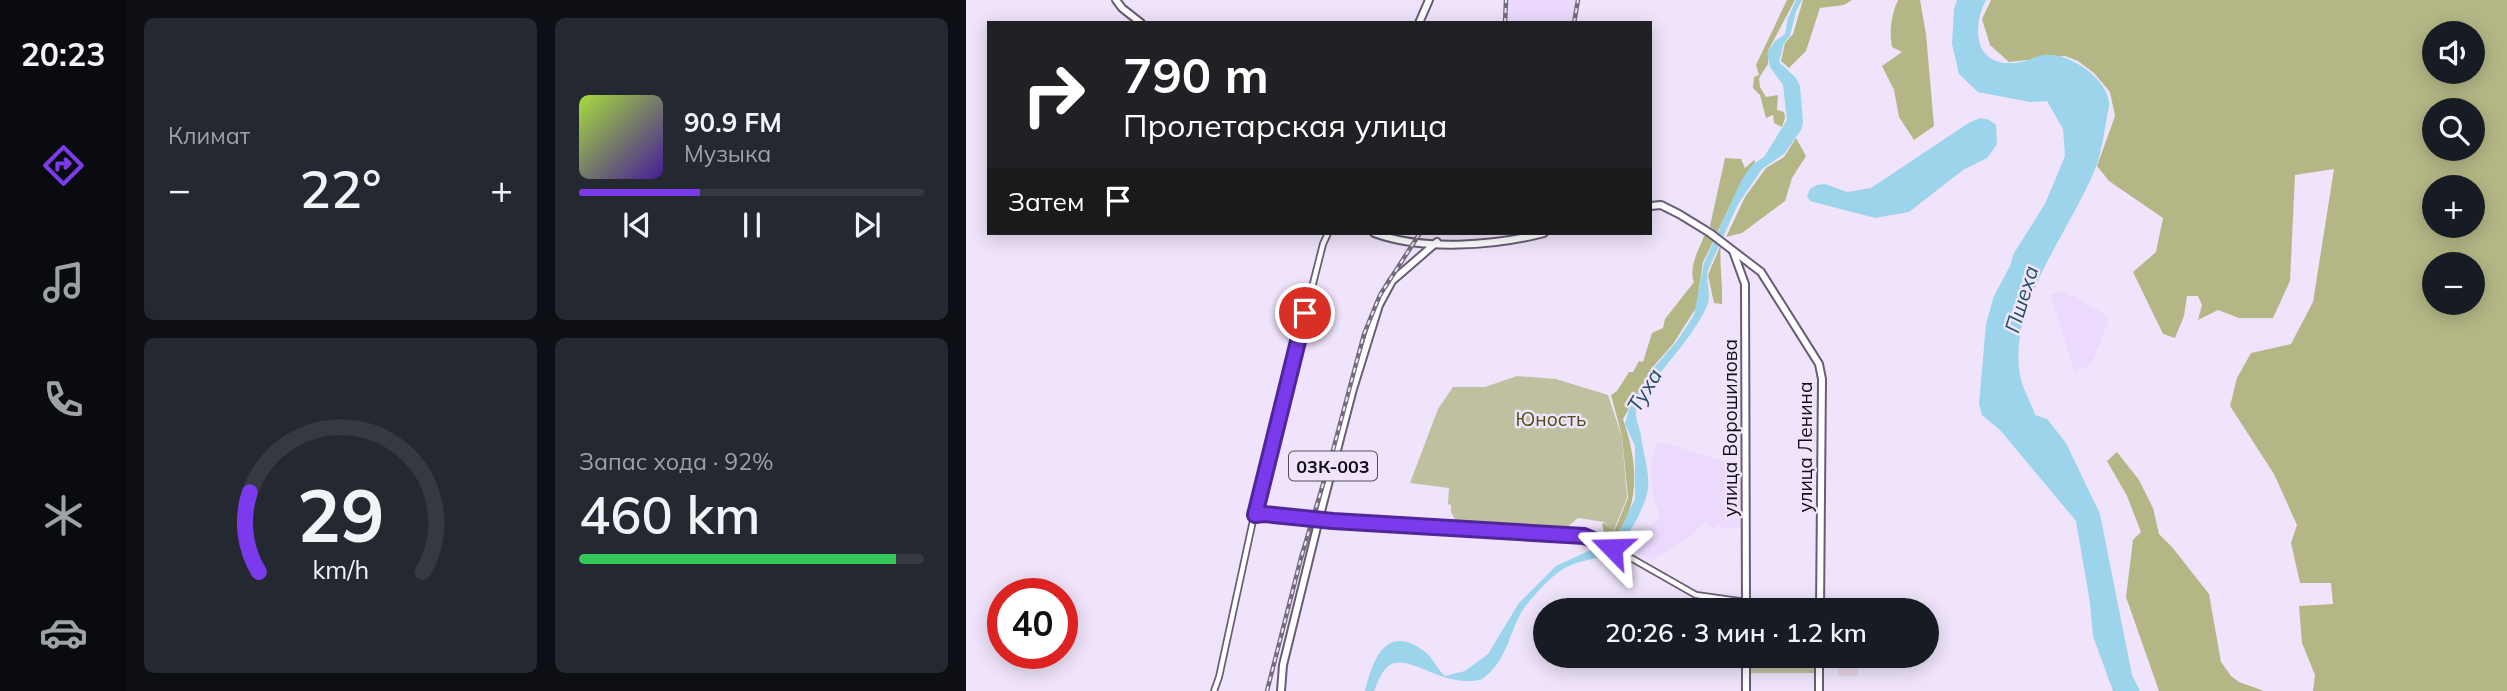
<!DOCTYPE html>
<html lang="ru">
<head>
<meta charset="utf-8">
<style>
  body { margin:0; font-family:Mulish,sans-serif; background:#242831; color:#f1f3f6; height:100vh; display:flex; flex-direction:column; font-size:26px; white-space:nowrap }
  * { box-sizing:border-box; margin:0 }
  p { font-size:23px; color:#9ea1a6 }
  .icon { flex:none; width:38px; height:38px; fill:none; stroke:currentColor; stroke-width:2; stroke-linecap:round; stroke-linejoin:round }
  .map { position:relative; flex:1; overflow:hidden }
  .drawer { display:flex; flex-direction:column; gap:18px; padding:18px; background:#0d0f14; width:840px }
  .drawer>* { flex:none }
  .banner { position:absolute; left:21px; top:21px; width:665px; height:214px; border-radius:0px; box-shadow:0 4px 18px #0003; background:#202124; color:#fff; overflow:hidden }
  .tools { position:absolute; left:1456px; top:21px; display:grid; gap:14px }
  .tools a { display:grid; place-items:center; width:63px; height:63px; border-radius:50%; background:#171b24; box-shadow:0 4px 18px #0003; font-size:35px }
  .speed { position:absolute; left:21px; top:578px; display:flex; gap:14px; font-size:35px; font-weight:700; text-align:center }
  .speed>* { display:grid; place-content:center; width:91px; height:91px; border-radius:50%; background:#171b24; box-shadow:0 4px 18px #0003; line-height:1 }
  .speed .limit { border:10px solid #d22; background:#fff; color:#111 }
  .pin { position:absolute; display:grid; place-items:center; width:60px; height:60px; color:#fff; margin:-30px; border:4px solid #fff; border-radius:50%; box-shadow:0 2px 7px #0007 }
  .me { position:absolute; width:77px; margin:-38px; rotate:292deg; stroke-linejoin:round; filter:drop-shadow(0 0 5px #0008) }
  .turn { display:flex; align-items:center; gap:24px; height:147px; padding:0 21px; font-size:32px }
  .turn .icon { width:91px; height:91px; stroke-width:2.5 }
  .turn b { display:block; font-size:49px; line-height:60px }
  .then { display:flex; align-items:center; height:66px; padding:0 21px; background:#0003; gap:14px; font-size:26px }
  .big { font-size:52px; font-weight:600; line-height:1.1 }
  .drawer .tile { flex:1; display:flex; flex-direction:column; justify-content:center; gap:10px; min-width:0; padding:0 24px; border-radius:10px; background:#242831 }
  .drawer .dial { align-items:center; gap:0 }
  .dial svg { height:182px; overflow:visible; fill:none; stroke:#363941; stroke-width:7; stroke-linecap:round; text-anchor:middle }
  .dial text { fill:#f1f3f6; stroke:none }
  .song { display:flex; align-items:center; gap:21px }
  .cover { width:84px; height:84px; border-radius:10px; background:linear-gradient(135deg,hsl(80 70% 55%),hsl(260 70% 35%)) }
  .played { height:7px; border-radius:4px; background:linear-gradient(90deg,#7c3aed 35%,#363941 35%) }
  .keys { display:flex; justify-content:space-around; direction:ltr }
  .heat { display:flex; justify-content:space-between; align-items:center; font-size:38px; direction:ltr }
  .charge { height:10px; border-radius:5px; background:linear-gradient(90deg,#34c759 92%,#363941 0) }
  .drawer .tiles { flex:1; display:grid; gap:18px; grid-template-columns:repeat(2,1fr) }
  .trip { position:absolute; left:567px; top:598px; width:406px; height:70px; border-radius:35px; background:#171b24; box-shadow:0 4px 18px #0003; font-weight:600; line-height:70px; text-align:center }
  main { display:flex; flex:1; min-height:0 }
  .tabs { display:flex; flex-direction:column; width:126px; justify-content:space-around; align-items:center; background:#090b0e; color:#9ea1a6 }
  .tabs .icon { width:49px; height:49px }
  .tabs .on { color:#7c3aed }
  .tabs b { font-size:32px; color:#f1f3f6 }
  .map>svg:first-child { display:block }
</style>
</head>
<body>
<main>
<nav class="tabs">
<b>20:23</b>
<svg class="icon on" aria-label="directions" viewBox="0 0 24 24"><path d="M12 3l9 9-9 9-9-9zM9 14v-3h6M13 9l2 2-2 2"/></svg>
<svg class="icon" aria-label="music" viewBox="0 0 24 24"><path d="M9 18V5l10-2v13"/><circle cx="6" cy="18" r="3"/><circle cx="16" cy="16" r="3"/></svg>
<svg class="icon" aria-label="phone" viewBox="0 0 24 24"><path d="M5 4h4l2 5-3 2q2 4 5 5l2-3 5 2v4C11 20 4 13 5 4z"/></svg>
<svg class="icon" aria-label="climate" viewBox="0 0 24 24"><path d="M12 3v18M4 7l16 10M4 17L20 7"/></svg>
<svg class="icon" aria-label="car" viewBox="0 0 24 24"><path d="M5 17H2v-5l4-1 3-4h7l3 4 3 1v5h-3M9 17h6M6 11h13"/><circle cx="7" cy="17" r="2"/><circle cx="17" cy="17" r="2"/></svg>
</nav>
<section class="drawer">
<div class="tiles">
<div class="tile"><p>Климат</p>
<div class="heat"><a>−</a><b class="big">22°</b><a>+</a></div>
</div>
<div class="tile">
<div class="song"><i class="cover"></i><div><b>90.9 FM</b><p>Музыка</p></div></div>
<div class="played"></div>
<div class="keys"><svg class="icon" aria-label="previous" viewBox="0 0 24 24"><path d="M18 5L8 12l10 7zM5 5v14"/></svg><svg class="icon" aria-label="pause" viewBox="0 0 24 24"><path d="M8 5v14M16 5v14"/></svg><svg class="icon" aria-label="next" viewBox="0 0 24 24"><path d="M6 5l10 7-10 7zM19 5v14"/></svg></div>
</div>
<div class="tile dial"><svg viewBox="0 0 100 80">
<path d="M14 69A42 42 0 1 1 86 69"/>
<path d="M14 69A42 42 0 0 1 10 34" stroke="#7c3aed"/>
<text x="50" y="56" font-size="32" font-weight="700">29</text>
<text x="50" y="72" font-size="11">km/h</text>
</svg></div>
<div class="tile"><p>Запас хода · 92%</p><b class="big">460 km</b><div class="charge"></div></div>
</div>
</section>
<div class="map">
<svg width="1541" height="691" viewBox="0 0 1541 691">
  <rect width="100%" height="100%" fill="#efe4fb"/>
  <g fill="#ebdafd">
    <path d="M540,0H612L607,23H544L537,22Z"/>
    <path d="M1097,291L1144,317L1125,365L1109,372L1084,295Z"/>
    <path d="M691,442L706,445L769,465L771,472L775,473L776,527L758,529L753,524L747,529L739,522L724,536L686,560L671,553L669,550L694,515L687,496L684,467Z"/>
  </g>
  <path fill="#e6d5e7" d="M871,656H927L928,663L892,669V676H872Z"/>
  <g fill="#bec0a0">
    <path d="M551,376L590,379L642,395L656,437L661,498L647,532L638,522L612,518L599,529L491,523L485,512V505L482,504L483,488L444,483L472,409L487,387H519Z"/>
    <rect x="784" y="656" width="65" height="17"/>
  </g>
  <g fill="#b4b785" fill-rule="evenodd">
    <path d="M821,0H829L802,51V64L793,78L794,87L800,97L812,95L811,110L818,112L819,118L816,127L808,123L807,115L800,118L794,95L787,88L788,77L793,75L790,65Z"/>
    <path d="M837,0H886L878,5L854,8L840,51L823,68L815,61L819,43L827,34Z"/>
    <path d="M932,0H954L960,34L968,126L948,140L933,117L928,90L916,66L936,52L926,47C923,31 925,15 932,0Z"/>
    <path d="M1025,0H1541V691H1347L1349,675L1336,643L1333,606L1367,604L1365,583H1334L1325,543L1331,525L1308,474L1264,406L1271,378L1285,353L1325,344L1347,302L1368,169L1329,175L1324,281L1307,318H1273L1252,310L1232,320L1236,305L1232,296H1221L1218,316L1209,338L1197,334L1167,272L1190,252L1197,218L1143,181L1131,166L1149,116L1144,92L1128,73L1112,61L1099,56L1043,62L1024,45L1016,19ZM1468,33H1507V72H1468ZM1468,110H1507V149H1468ZM1468,187H1507V226H1468ZM1468,264H1507V303H1468Z"/>
    <path d="M830,138L840,156L826,178L819,201L776,233L760,237L779,197L800,168L818,157Z"/>
    <path d="M759,158L775,159L779,168L788,160L789,162L775,182L751,233L744,226Z"/>
    <path d="M738,236H745L748,240L737,262L730,308L707,344L686,368L657,419C671,460 677,506 645,541L638,533L636,524L638,523L648,532L662,498L656,436L645,395L651,391L663,372H667L673,361L677,362L686,333L697,328L699,319L728,282C722,267 733,250 738,236Z"/>
    <path d="M755,244C753,260 757,286 756,304L748,303L742,275Z"/>
    <path d="M1151,452L1173,480L1187,508L1193,534L1206,547L1243,594L1255,662L1265,676L1273,682L1298,691H1193L1160,597L1167,540L1175,532L1161,496L1141,461Z"/>
  </g>
  <g fill="#9bd4eb">
    <path d="M830,0H836L830,11L824,36L818,43L813,62L830,78L834,86L837,123L835,130L818,154L796,169L783,188L772,204L742,270C739,282 746,294 741,306C732,326 716,346 702,363C692,376 674,393 670,411C669,419 674,428 675,436C677,453 684,473 682,489C679,507 665,532 653,545C641,560 621,558 605,565C588,572 573,590 562,603C543,625 544,660 516,679C477,691 439,648 420,668C415,673 411,684 408,691H399C407,659 420,623 458,651C467,657 470,668 479,676L499,671L522,654L553,603L590,566L627,549L637,548L647,542L652,535L669,499V446L659,424L664,406L687,369L711,341L728,315L738,263L775,181L786,165L798,157L821,120L817,85L804,67L801,53L809,41L819,34L822,18Z"/>
    <path d="M991,0H1020C1007,25 1007,63 1043,63C1056,64 1066,57 1078,55C1102,52 1140,77 1143,102C1144,106 1141,113 1141,117C1138,133 1136,149 1131,164C1107,228 1041,304 1054,375C1056,388 1065,402 1069,415L1081,419L1100,443L1134,514L1166,675L1174,691H1147L1127,636L1124,603L1110,521L1034,430L1016,415L1013,404L1020,324L1028,296L1044,266L1048,253L1079,204L1099,156L1097,129L1081,101L1064,102L1012,92L993,74L986,44L988,9Z"/>
    <path d="M1015,118L1023,120L1030,125L1031,144L1021,158L997,170L943,212L909,218L844,201L841,196L844,189L851,185L859,184L881,192L905,188L1004,122Z"/>
  </g>
  <g fill="none" stroke-linecap="round" stroke-linejoin="round">
    <g stroke="#695d75" stroke-width="8">
      <g id="minor">
        <path d="M289,515L298,514L367,521L618,535L665,558L730,595L780,602"/>
        <path d="M248,691L253,677L286,525L357,244L362,233"/>
      </g>
    </g>
    <g stroke="#695d75" stroke-width="10">
      <g id="major">
        <path d="M150,0L156,8L175,23"/>
        <path d="M453,23L463,0"/>
        <path d="M684,206L695,205L713,214L744,233L795,272L853,364L856,379L854,611"/>
        <path d="M408,233C457,251 528,246 578,233"/>
        <path d="M767,251L779,284L780,611"/>
        <path d="M315,691L317,665L353,519L387,389L413,305L426,281L471,242"/>
        <path d="M780,691V656"/>
        <path d="M853,691V656"/>
      </g>
    </g>
    <use href="#minor" stroke="#fff" stroke-width="4.5"/>
    <use href="#major" stroke="#fff" stroke-width="6"/>
    <g stroke="#736c7b" stroke-width="4.5">
      <g id="rail">
        <path d="M539,23L540,0"/>
        <path d="M608,23L612,0"/>
        <path d="M301,691L335,558L366,454L398,334L414,295L454,233"/>
      </g>
    </g>
    <use href="#rail" stroke="#efe4fb" stroke-width="2" stroke-dasharray="5" stroke-linecap="butt"/>
  </g>
  <g fill="none" stroke-linecap="round" stroke-linejoin="round">
    <g stroke="#51269a" stroke-width="18">
      <path id="route" d="M339,313L289,515L298,514L367,521L618,536L646,548"/>
    </g>
    <use href="#route" stroke="#7c3aed" stroke-width="12"/>
  </g>
  <g text-anchor="middle" dominant-baseline="central" stroke-width="5" stroke-linejoin="round" paint-order="stroke">
    <rect fill="#efe4fb" stroke="#544d5a" stroke-width="2" x="323" y="451.5" width="88" height="29" rx="5"/>
    <g font-size="18" font-weight="bold" fill="#110c15">
      <text x="367" y="466">03К-003</text>
    </g>
    <g font-size="19" fill="#4e4f15" stroke="#efe4fb">
      <text x="585" y="419">Юность</text>
    </g>
    <g font-size="19" fill="#110c15" stroke="#efe4fb">
      <text transform="translate(764 428) rotate(-90)">улица Ворошилова</text>
      <text transform="translate(839 447) rotate(-90)">улица Ленина</text>
    </g>
    <g font-size="21" font-style="italic" fill="#1f4e5f" stroke="#efe4fb">
      <text transform="translate(1055 299) rotate(-73)">Пшеха</text>
      <text transform="translate(678 390) rotate(-59)">Туха</text>
    </g>
  </g>
</svg>
<div class="tools">
<a><svg class="icon" aria-label="sound" viewBox="0 0 24 24"><path d="M4 9h4l5-4v14l-5-4H4zM17 9q2 3 0 6"/></svg></a>
<a><svg class="icon" aria-label="search" viewBox="0 0 24 24"><circle cx="10" cy="10" r="6"/><path d="M15 15l6 6"/></svg></a>
<a>+</a>
<a>−</a>
</div>
<div class="speed"><div class="limit">40</div></div>
<div class="pin" style="left:339px;top:313px;background:#d93025"><svg class="icon" aria-label="arrive" viewBox="0 0 24 24"><path d="M6 21V4h12l-3 4 3 4H6"/></svg></div>
<svg class="me" style="left:646px;top:548px" viewBox="-20 -20 40 40"><path d="M0-17L14 15 0 8-14 15z" fill="#7c3aed" stroke="#fff" stroke-width="4"/></svg>
<div class="trip">20:26 · 3 мин · 1.2 km</div>
<div class="banner">
<div class="turn"><svg class="icon" aria-label="right" viewBox="0 0 24 24"><path d="M7 20v-9h11M14 6l5 5-5 5"/></svg><div><b>790 m</b>Пролетарская улица</div></div>
<div class="then">Затем<svg class="icon" aria-label="arrive" viewBox="0 0 24 24"><path d="M6 21V4h12l-3 4 3 4H6"/></svg></div>
</div>
</div>
</main>
</body>
</html>
